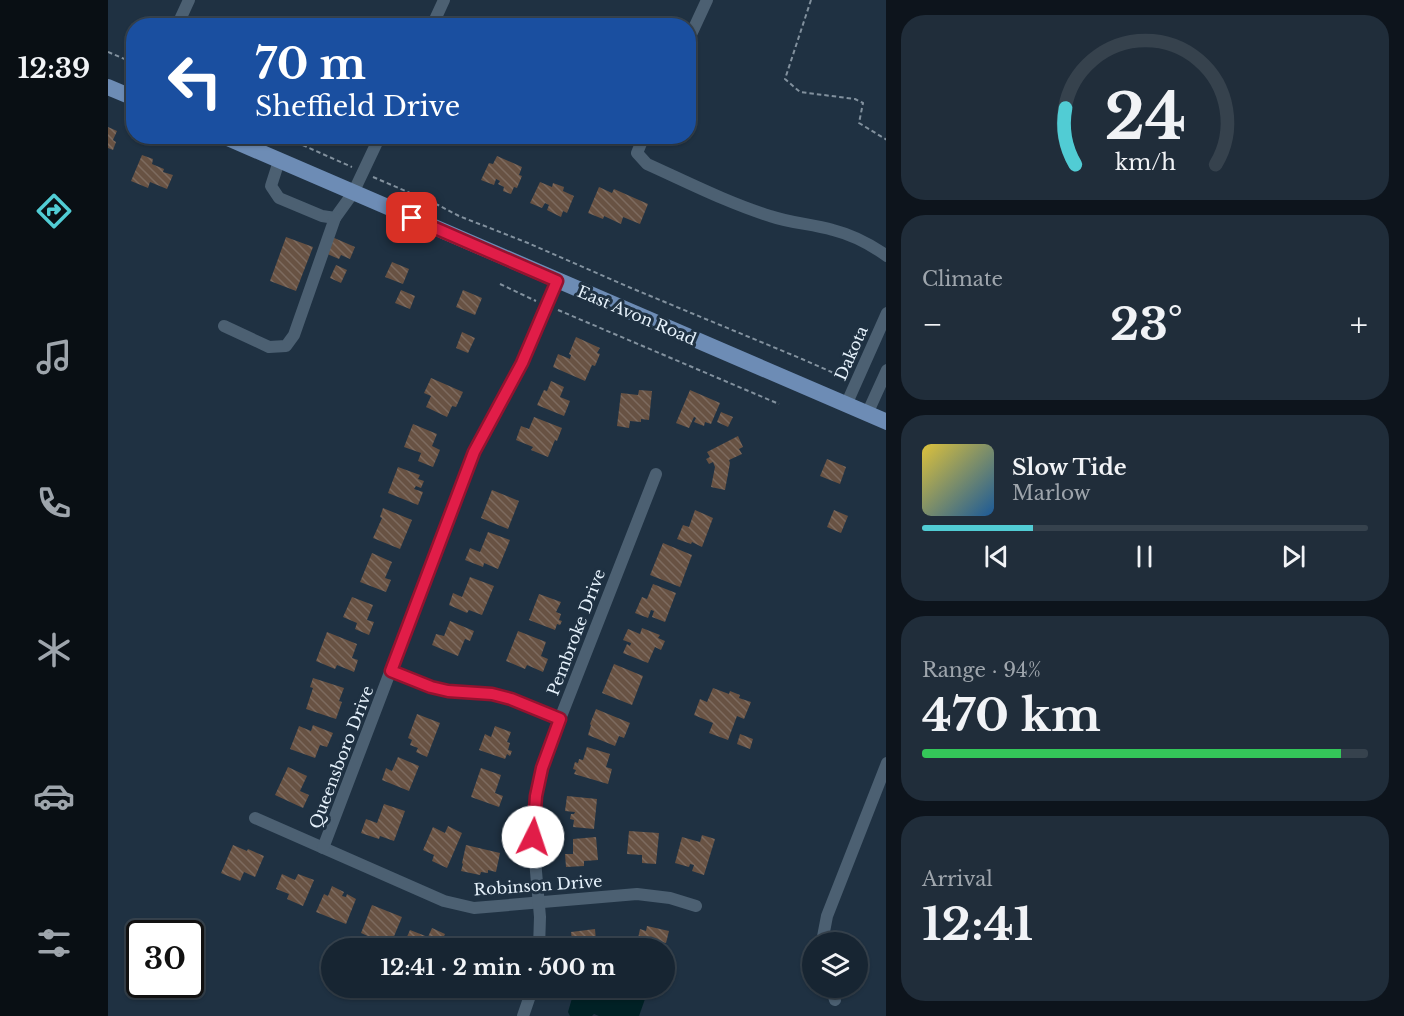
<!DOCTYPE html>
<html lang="en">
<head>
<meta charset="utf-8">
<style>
  body { margin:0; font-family:"Libre Baskerville",serif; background:#202d3a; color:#f1f3f6; height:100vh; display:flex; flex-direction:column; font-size:22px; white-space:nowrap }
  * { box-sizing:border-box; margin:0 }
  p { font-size:20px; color:#9ea5ac }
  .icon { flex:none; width:33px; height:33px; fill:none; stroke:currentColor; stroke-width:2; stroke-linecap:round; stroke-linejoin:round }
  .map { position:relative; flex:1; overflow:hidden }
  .details { display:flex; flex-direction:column; gap:15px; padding:15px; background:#0d141c; width:518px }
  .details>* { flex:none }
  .top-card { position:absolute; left:18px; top:18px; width:570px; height:126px; border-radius:24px; box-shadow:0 2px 4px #0004,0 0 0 2px #36424d; background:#1a4fa0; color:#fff; overflow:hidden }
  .tools { position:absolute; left:694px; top:932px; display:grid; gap:12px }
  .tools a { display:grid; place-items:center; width:66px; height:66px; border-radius:50%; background:#172532; box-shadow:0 2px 4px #0004,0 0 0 2px #36424d; font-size:30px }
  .speed { position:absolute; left:18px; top:920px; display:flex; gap:12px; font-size:30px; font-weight:700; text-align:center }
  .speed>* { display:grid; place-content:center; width:78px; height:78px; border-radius:50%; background:#172532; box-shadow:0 2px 4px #0004,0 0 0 2px #36424d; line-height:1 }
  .speed .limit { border:3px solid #111; border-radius:9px; background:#fff; color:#111 }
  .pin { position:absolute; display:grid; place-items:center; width:51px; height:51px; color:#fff; margin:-26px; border-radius:12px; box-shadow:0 3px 9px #0006 }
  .me { position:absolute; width:66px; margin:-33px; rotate:4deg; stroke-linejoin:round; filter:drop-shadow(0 0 4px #0008) }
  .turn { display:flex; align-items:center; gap:21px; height:126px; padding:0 30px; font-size:27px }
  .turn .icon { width:78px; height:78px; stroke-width:2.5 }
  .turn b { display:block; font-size:42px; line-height:51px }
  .big { font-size:45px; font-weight:700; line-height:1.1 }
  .details .tile { flex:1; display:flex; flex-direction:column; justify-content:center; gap:9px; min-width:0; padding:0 21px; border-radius:24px; background:#202d3a }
  .details .dial { align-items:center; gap:0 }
  .dial svg { height:156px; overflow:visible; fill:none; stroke:#36424d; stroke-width:7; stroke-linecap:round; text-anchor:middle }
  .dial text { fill:#f1f3f6; stroke:none }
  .song { display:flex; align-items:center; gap:18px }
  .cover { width:72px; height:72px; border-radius:9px; background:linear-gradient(135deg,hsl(50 70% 55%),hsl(210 70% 35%)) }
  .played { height:6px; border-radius:3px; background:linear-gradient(90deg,#51ccd4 25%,#36424d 25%) }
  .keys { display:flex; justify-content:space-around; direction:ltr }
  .heat { display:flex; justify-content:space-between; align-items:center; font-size:33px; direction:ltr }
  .charge { height:9px; border-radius:4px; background:linear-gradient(90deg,#34c759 94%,#36424d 0) }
  .trip { position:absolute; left:213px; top:938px; width:354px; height:60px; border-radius:30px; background:#172532; box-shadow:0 2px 4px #0004,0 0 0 2px #36424d; font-weight:700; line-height:60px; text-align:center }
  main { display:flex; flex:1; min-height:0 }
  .tab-bar { display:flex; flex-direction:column; width:108px; justify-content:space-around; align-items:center; background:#090f14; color:#9ea5ac }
  .tab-bar .icon { width:42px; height:42px }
  .tab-bar .active { color:#51ccd4 }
  .tab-bar b { font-size:27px; color:#f1f3f6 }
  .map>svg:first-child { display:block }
</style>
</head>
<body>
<main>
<nav class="tab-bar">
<b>12:39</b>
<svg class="icon active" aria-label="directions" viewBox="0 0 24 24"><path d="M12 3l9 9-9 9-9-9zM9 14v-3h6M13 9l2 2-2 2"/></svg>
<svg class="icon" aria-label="music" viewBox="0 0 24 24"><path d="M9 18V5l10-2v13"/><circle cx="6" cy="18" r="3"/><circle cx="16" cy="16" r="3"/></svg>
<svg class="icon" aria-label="phone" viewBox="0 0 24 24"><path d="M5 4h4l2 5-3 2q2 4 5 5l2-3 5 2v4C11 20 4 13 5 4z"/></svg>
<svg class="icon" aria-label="climate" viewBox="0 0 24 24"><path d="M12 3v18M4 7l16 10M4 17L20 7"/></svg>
<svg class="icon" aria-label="car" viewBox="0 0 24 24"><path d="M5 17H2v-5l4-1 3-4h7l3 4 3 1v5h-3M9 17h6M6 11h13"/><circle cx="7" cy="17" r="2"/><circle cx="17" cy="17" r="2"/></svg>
<svg class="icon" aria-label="filters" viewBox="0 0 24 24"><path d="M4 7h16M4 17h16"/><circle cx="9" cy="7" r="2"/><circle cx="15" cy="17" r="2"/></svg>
</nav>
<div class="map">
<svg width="779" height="1016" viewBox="0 0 779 1016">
  <defs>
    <pattern id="building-back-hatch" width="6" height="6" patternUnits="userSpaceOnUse" patternTransform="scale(1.5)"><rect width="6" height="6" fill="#685243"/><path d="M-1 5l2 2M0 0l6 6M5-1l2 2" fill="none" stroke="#7d6b5f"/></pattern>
  </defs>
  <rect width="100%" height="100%" fill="#1f3142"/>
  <path fill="#002125" d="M471,987H529L534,990L537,999L531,1016H491L486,1014L484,1016H462L460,1012L467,988Z"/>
  <g fill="url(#building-back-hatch)">
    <path d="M0,127L9,131L5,140L8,142L5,150L0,148Z"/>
    <path d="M34,155L45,159L44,164L56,169L55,172L65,175L59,189L42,182L40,188L23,181Z"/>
    <path d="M389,156L414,167L411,175L414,176L409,188L406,187L403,194L395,191L396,187L390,184L392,181L388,179L386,185L373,180L381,163L385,164Z"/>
    <path d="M432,182L444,187L445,183L456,187L455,191L466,196L459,213L455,211L453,217L439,210L441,205L437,203L434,208L422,203Z"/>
    <path d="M491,187L504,193L506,189L540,204L532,224L515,217L513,224L496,216L495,219L480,213Z"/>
    <path d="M178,237L205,247L188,291L162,281Z"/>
    <path d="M224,237L247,247L242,259L233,255L231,259L217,253Z"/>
    <path d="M284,262L301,269L295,284L277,277Z"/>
    <path d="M228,265L239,270L233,283L222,278Z"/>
    <path d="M293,290L307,296L302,309L287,303Z"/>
    <path d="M355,290L374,298L367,315L348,307Z"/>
    <path d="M354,332L367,338L360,353L348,348Z"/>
    <path d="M468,337L492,348L489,353L492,354L487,366L484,365L477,381L445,367L450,354L462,359L463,355L461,354Z"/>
    <path d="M323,378L355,392L348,407L344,406L339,417L318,407L323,396L316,393Z"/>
    <path d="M443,381L456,387L452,397L462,401L456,416L429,405L436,390L439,391Z"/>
    <path d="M531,390L544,391L541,420L533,419V422L522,421L521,428L509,426L513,393L530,395Z"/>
    <path d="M582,390L612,403L603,424L597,422L596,426L586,422L588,418L586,417L581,428L568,423Z"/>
    <path d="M613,412L625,417L620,427L609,422Z"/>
    <path d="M426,417L454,428L449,441L447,440L440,457L423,450L425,447L408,440L413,426L421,429Z"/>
    <path d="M305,424L329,434L324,446L332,450L325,467L310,461L313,453L296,447Z"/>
    <path d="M630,436L635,447L631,449L634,454L621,460L622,463L617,490L603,487L607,467L605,462L601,464L598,459L602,457L599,452Z"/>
    <path d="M719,459L738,467L732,484L712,476Z"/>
    <path d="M290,467L312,475L310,479L316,481L313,488L308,486L306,489L315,492L310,505L280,493Z"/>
    <path d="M384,490L411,501L400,529L373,518Z"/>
    <path d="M275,508L304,520L292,549L265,538L274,518L272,517Z"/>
    <path d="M587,510L605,518L594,547L584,542L583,544L569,539L575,525L581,527Z"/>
    <path d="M726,510L740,516L733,533L719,527Z"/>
    <path d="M380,532L402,540L390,569L376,563L375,567L357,560L362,548L372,552Z"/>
    <path d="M555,543L584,555L572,587L542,575Z"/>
    <path d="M264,553L284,562L277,578L283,580L278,592L252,582Z"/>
    <path d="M362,577L386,586L374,615L361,610L359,613L341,605L345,593L354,597Z"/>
    <path d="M545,584L568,593L557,622L544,617L546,611L543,610L540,618L527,613L534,597L539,599Z"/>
    <path d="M431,594L453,602L448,612L453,614L451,620L454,621L452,625L449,624L447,630L421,620Z"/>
    <path d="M244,597L265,605L259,620L266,622L261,635L247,629L249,623L235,617Z"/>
    <path d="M342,621L366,631L362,641L357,639L350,656L324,645L328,634L336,636Z"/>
    <path d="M534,628L552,635L550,638L557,641L553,650L547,647L540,663L515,653L519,644L522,646L523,643L515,640L520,629L532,634Z"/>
    <path d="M410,631L438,642L433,656L440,659L435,672L419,665L417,669L398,661Z"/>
    <path d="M219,632L249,644L244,658L250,660L246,672L229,665L227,669L208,661Z"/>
    <path d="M506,664L535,676L524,705L494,693Z"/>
    <path d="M205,678L236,688L231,701L234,702L228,719L198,709L205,688L202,687Z"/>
    <path d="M605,688L621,694L622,691L632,695L631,698L643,702L636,719L629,716L620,740L601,733L605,723L586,715L592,699L599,702Z"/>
    <path d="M488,709L522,723L516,738L511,736L507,746L480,735L483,725L482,724Z"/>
    <path d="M309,714L332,723L319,757L308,752L310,748L302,745L304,740L300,738Z"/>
    <path d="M205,725L225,733L219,747L212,745L207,758L182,749L191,726L203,731Z"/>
    <path d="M387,726L403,732L399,742L402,743L400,750L404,751L402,756L399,754L397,759L371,750L377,734L383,737Z"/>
    <path d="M632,734L645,739L642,749L629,744Z"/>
    <path d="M479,747L502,754L498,767L504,769L500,784L466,774L468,770L465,769L467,762L470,763L471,759L475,760Z"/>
    <path d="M290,757L311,766L301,791L274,780L278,768L284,771Z"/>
    <path d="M180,767L199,776L192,791L201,795L195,808L167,795Z"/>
    <path d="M373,768L393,775L387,793L395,796L391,807L363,797Z"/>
    <path d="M459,796L489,799L486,829L465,827L466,820L462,819L463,814H466L467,812L457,811Z"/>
    <path d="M276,804L297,811L286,841L272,836L271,839L253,833L258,819L269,823Z"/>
    <path d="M340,826L354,833L339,868L324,861L326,855L315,850L325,827L337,833Z"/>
    <path d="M521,831L551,833L548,864L534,863V855L519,854Z"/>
    <path d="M594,835L607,839L596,875L584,871L586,865L582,864L581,867L567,863L574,837L592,842Z"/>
    <path d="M488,837L490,860L476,861V866L458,867L457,854H465V839Z"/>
    <path d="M125,845L139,851L140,849L156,856L147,877L136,872L132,881L113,873Z"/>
    <path d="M358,845L392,853L388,872L380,870V873L373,872L372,875L353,871L355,864L354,863Z"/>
    <path d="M174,874L187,880L190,874L206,880L195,906L179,899L181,894L168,889Z"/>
    <path d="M224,886L236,892L234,896L238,897L239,894L248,899L238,924L208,912L216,894L220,896Z"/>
    <path d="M264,905L294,917L282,946L253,933Z"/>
    <path d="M539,926L561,931L558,943L553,942L552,948H528L532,929L538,931Z"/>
    <path d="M324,928L337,934L331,948H294L302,930L320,937Z"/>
    <path d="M487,929L488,941H492L493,948H465L463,932Z"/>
    <path d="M381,938L391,939V948H360V943H381Z"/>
  </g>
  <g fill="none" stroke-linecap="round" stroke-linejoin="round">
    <g stroke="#82919e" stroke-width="2" stroke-dasharray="4.5 3" stroke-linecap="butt">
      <path d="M703,0L677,79L692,92L747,99L755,103L751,123L779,140"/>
      <path d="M0,52L26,63"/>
      <path d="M174,136L244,167"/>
      <path d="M265,177L330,205L351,216L420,243L523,288L694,359L737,378"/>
      <path d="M392,284L428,301"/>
      <path d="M450,310L671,404"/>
    </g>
    <g stroke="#4c6072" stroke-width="12">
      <path d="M69,26L81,0"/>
      <path d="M324,26L336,0"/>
      <path d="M580,41L599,0"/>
      <path d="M536,136L529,153L539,164C579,182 620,203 662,216C682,223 704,224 725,230C745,235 762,244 779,256"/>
      <path d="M171,161L163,186L171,198L214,216L227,218L245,193L272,136"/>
      <path d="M116,326L161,347L178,346L186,335L227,218"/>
      <path d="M738,405L779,313"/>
      <path d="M759,414L779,370"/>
      <path d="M283,671L323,687L340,691L384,694L403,699L452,719"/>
      <path d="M147,818L336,901L366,908L529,894L562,898L588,906"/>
      <path d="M215,848L366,452L414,363L449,281"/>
      <path d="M714,942L719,916L779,763"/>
      <path d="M431,948L432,917L425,837L428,796L434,769L452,719L548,474"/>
      <path d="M723,987L727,1000"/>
      <path d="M415,1016L425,987"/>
    </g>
    <g stroke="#6d8cb5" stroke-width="16">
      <path d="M0,87L26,98"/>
      <path d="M115,136L779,422"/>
    </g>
  </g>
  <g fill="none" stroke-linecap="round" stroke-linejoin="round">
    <g stroke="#92132f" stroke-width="15">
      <path id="route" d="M304,218L449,281L414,363L366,452L283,671L323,687L340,691L384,694L403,699L452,719L434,768L428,796L425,837"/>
    </g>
    <use href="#route" stroke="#e11d48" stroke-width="10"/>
  </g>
  <g text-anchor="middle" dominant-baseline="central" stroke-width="6" stroke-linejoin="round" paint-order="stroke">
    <g font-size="16" fill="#e5f1fb" stroke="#1f3142">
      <text transform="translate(529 315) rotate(23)">East Avon Road</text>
      <text transform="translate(743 353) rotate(-66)">Dakota</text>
      <text transform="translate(468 632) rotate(-69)">Pembroke Drive</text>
      <text transform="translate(233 757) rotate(-69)">Queensboro Drive</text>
      <text transform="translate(430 885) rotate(-4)">Robinson Drive</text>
    </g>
  </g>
</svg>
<div class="tools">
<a><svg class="icon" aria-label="layers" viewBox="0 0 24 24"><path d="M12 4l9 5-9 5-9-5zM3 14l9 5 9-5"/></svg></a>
</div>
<div class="speed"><div class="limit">30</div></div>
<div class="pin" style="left:304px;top:218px;background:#d93025"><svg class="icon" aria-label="arrive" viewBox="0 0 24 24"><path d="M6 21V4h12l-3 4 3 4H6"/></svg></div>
<svg class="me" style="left:425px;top:837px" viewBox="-20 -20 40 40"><circle r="19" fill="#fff"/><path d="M0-13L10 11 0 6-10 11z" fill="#e11d48"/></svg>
<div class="trip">12:41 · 2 min · 500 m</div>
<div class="top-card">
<div class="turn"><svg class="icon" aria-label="left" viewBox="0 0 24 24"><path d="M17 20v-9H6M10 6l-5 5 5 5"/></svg><div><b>70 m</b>Sheffield Drive</div></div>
</div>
</div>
<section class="details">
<div class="tile dial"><svg viewBox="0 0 100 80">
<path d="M14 69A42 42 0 1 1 86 69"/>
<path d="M14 69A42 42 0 0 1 9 40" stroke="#51ccd4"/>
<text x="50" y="56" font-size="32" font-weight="700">24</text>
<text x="50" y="72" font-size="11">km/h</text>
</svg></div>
<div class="tile"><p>Climate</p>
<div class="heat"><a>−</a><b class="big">23°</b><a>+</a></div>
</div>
<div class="tile">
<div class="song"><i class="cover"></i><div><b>Slow Tide</b><p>Marlow</p></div></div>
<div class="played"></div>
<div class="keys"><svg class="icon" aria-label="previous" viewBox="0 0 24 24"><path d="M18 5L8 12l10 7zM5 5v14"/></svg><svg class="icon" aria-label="pause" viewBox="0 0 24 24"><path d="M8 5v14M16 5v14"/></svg><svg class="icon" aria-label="next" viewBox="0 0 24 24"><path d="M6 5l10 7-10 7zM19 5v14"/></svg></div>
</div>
<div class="tile"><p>Range · 94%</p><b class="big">470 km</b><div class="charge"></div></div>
<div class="tile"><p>Arrival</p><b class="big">12:41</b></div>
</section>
</main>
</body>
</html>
